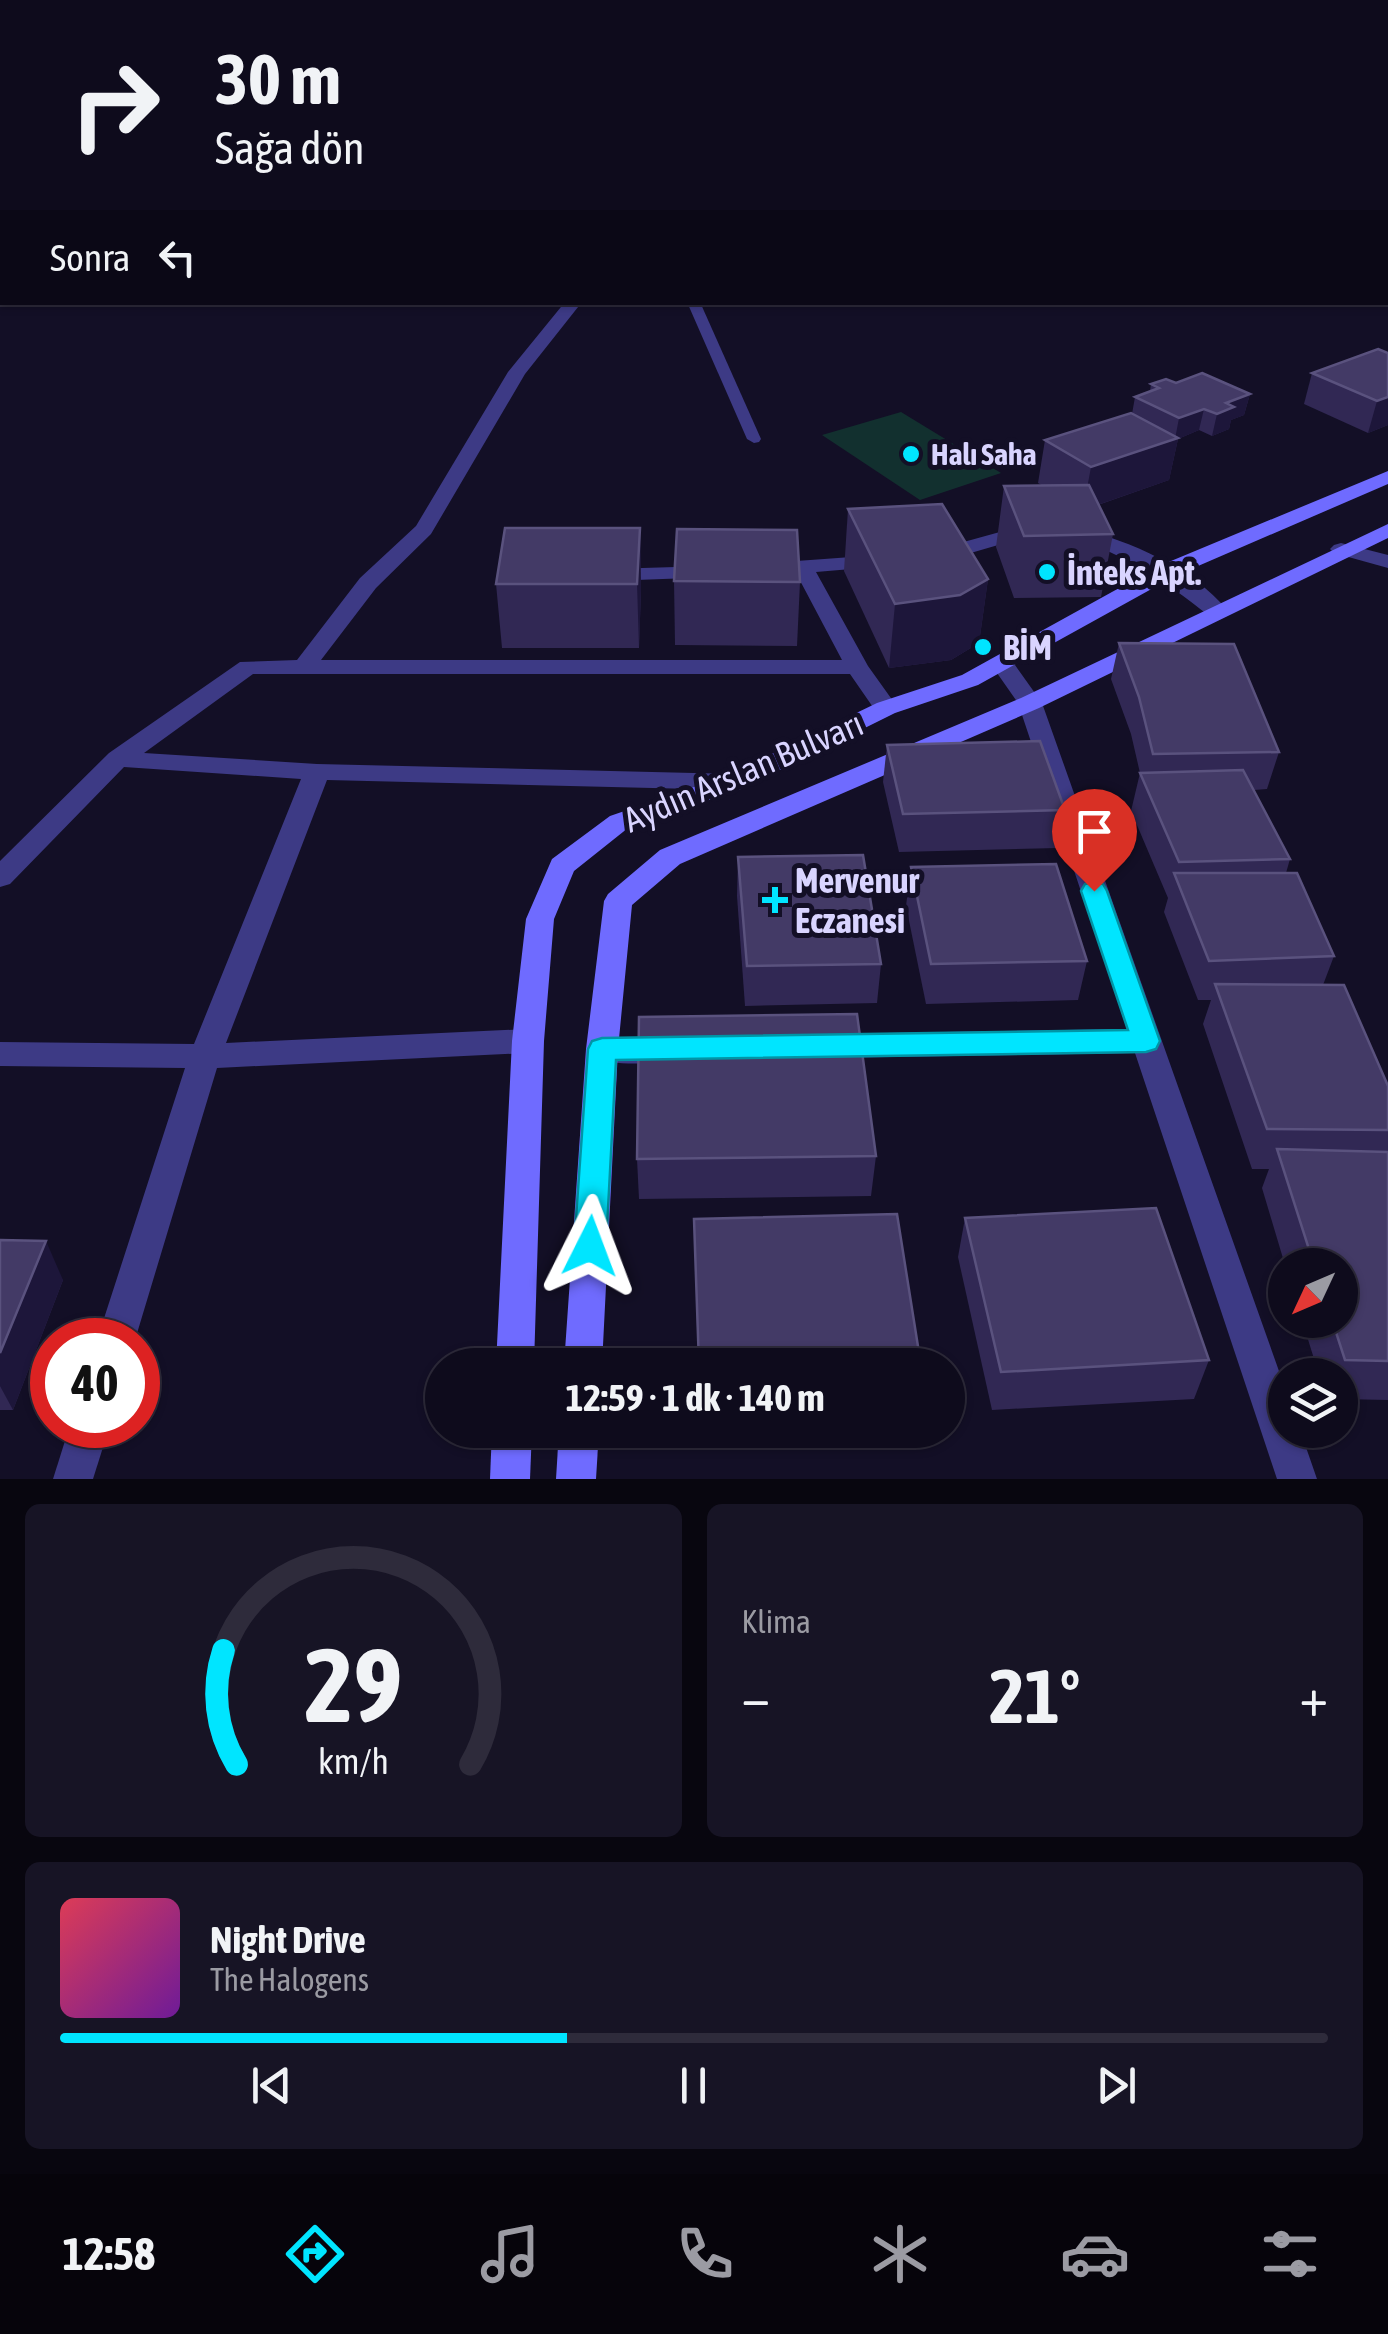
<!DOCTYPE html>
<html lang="tr">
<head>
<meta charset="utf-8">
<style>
  body { margin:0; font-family:"Asap Condensed",sans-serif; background:#171425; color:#f1f3f6; height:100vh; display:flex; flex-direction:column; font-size:38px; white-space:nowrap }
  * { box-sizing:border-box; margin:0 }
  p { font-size:32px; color:#9b9ba3 }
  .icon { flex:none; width:55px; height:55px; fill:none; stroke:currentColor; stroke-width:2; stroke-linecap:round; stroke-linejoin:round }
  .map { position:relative; height:1479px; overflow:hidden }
  .panel { display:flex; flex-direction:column; gap:25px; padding:25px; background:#08060f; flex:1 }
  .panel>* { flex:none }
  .guide { position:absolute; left:0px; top:0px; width:1390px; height:305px; box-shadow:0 2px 8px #0004,0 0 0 2px #2e2b3b; background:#0e0b1c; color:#f1f3f6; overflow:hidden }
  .needle { width:65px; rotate:226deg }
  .fabs { position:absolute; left:1268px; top:1248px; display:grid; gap:20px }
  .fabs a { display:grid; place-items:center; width:90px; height:90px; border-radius:50%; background:#0e0b1c; box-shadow:0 2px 8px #0004,0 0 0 2px #2e2b3b; font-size:50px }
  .speed { position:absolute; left:30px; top:1318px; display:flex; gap:20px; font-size:50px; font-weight:700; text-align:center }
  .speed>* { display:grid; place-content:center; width:130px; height:130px; border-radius:50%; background:#0e0b1c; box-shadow:0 2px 8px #0004,0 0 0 2px #2e2b3b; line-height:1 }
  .speed .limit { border:15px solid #d22; background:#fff; color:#111 }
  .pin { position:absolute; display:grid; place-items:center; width:85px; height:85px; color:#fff; margin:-102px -42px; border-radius:50% 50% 50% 0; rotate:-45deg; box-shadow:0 0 10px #0007 }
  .pin .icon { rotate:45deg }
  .me { position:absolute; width:110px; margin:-55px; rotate:3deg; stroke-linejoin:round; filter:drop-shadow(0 0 8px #0008) }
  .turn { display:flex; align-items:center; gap:35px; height:210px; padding:0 50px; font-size:45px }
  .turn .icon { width:130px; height:130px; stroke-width:2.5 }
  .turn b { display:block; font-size:70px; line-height:85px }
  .then { display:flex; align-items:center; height:95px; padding:0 50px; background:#0003; gap:20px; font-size:38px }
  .big { font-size:75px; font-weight:700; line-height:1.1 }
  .panel .tile { flex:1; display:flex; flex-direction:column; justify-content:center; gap:15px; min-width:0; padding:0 35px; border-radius:15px; background:#171425 }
  .panel .dial { align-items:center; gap:0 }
  .dial svg { height:260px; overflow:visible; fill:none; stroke:#2e2b3b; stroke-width:7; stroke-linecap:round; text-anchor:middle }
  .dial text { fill:#f1f3f6; stroke:none }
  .song { display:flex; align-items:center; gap:30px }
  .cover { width:120px; height:120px; border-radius:15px; background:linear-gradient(135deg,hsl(350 70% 55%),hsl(280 70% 35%)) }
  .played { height:10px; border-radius:5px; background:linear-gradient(90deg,#00e5ff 40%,#2e2b3b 40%) }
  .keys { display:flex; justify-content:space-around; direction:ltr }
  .heat { display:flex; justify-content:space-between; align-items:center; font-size:55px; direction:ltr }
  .panel .tiles { flex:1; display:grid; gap:25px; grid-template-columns:1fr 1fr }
  .tile:last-child { grid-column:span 2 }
  .trip { position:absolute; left:425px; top:1348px; width:540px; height:100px; border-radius:50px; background:#0e0b1c; box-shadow:0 2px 8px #0004,0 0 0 2px #2e2b3b; font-weight:700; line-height:100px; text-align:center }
  .tab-bar { display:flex; height:160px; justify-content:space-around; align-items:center; background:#06040b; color:#9b9ba3 }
  .tab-bar .icon { width:70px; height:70px }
  .tab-bar .active { color:#00e5ff }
  .tab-bar b { font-size:45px; color:#f1f3f6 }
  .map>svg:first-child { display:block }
</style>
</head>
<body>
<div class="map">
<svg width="1388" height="1479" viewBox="0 0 1388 1479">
  <rect width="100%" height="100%" fill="#130f26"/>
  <path fill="#12302f" d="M901,412L1001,473L920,500L822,435Z"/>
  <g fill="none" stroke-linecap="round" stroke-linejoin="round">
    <path fill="#3d3a85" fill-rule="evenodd" d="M687,302H700L761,439L759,442L754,443L747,439Z"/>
    <g fill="#3d3a85" fill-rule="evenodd">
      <path d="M1029,0H1041L1043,2H1032Z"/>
      <path d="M565,302H582L525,374L431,534L376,588L321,660H842L796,573L769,575L758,569L769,563L879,555L887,556L890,561L887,566L816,572L868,666L898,708L895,713H877L850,674H253L144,753L317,764L735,774L748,782L735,790L327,780L226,1043L528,1029L539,1032L544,1041L539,1050L528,1053L217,1068L135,1340H97L185,1068L0,1066V1042L194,1044L301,779L124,767L10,884L0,887V861L109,753L240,662L297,660L360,578L416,526L508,372Z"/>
      <path d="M1029,524L1036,526L1039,530L1036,534L950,559L938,561L927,555L931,551Z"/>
      <path d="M1078,528C1130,541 1193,568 1227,610L1216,617L1208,615C1165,581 1124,553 1071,538L1068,534L1071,530Z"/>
      <path d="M1341,543L1388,555V568L1334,553L1330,549L1334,545Z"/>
      <path d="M709,566L720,572L717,577L609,581L598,575L609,569Z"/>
      <path d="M1002,656L1010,658L1042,703L1285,1388V1430H1300L1317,1479H1277L1135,1053L827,1058L816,1055L811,1046L816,1037L827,1034L1127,1029L1018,703L990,663Z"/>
      <path d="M672,1036L683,1039L688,1048L683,1057C658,1065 616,1066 591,1058L586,1049L591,1040Z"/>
      <path d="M70,1425H110L93,1479H53Z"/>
    </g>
    <g fill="#6f6bff" fill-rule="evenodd">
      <path d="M910,0H921L923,2H912Z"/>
      <path d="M939,0H951L953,2H942Z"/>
      <path d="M1388,471V484L1175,576L978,685L895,713L744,788L628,828L574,871L554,919L544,1041L534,1365H496L512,1041L526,919L552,859L610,816L726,776L877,703L962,675L1159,566Z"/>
      <path d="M1388,524V538L1039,708L680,864L632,905L618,1049L602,1365H564L586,1049L604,901L608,894L660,850L1021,698Z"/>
      <path d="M492,1430H532L530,1479H490Z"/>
      <path d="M559,1430H599L596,1479H556Z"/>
    </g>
    <g stroke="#00e5ff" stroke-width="5">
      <path id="rail" d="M359,2L363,0"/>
    </g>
    <use href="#rail" stroke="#130f26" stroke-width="4" stroke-dasharray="10" stroke-linecap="butt"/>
  </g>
  <g fill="#312854">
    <path d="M817,0H870L873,2H817Z"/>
    <path d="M967,0H1032L1035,2H969Z"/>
    <path d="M1151,0H1219L1223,2H1154Z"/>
    <path d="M1250,0H1341L1348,2H1256Z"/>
    <path d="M1368,0H1388V14V2H1368Z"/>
    <path d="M1388,353V425L1368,433L1304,404L1312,373Z"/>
    <path d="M1176,383L1250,394L1244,415L1231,420L1229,429L1212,436L1199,430L1178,439L1169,480L1098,505L1113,534L1101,597L1014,598L996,547L1004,486H1043L1038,483L1045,440L1132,414L1135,397L1150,391L1151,384Z"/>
    <path d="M848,509L988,579L979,643L951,660L889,668L844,571Z"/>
    <path d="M640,528L641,590L639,648H502L496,584Z"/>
    <path d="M674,581L800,582L797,646L675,645Z"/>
    <path d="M1119,643L1279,752L1267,789L1254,790L1290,859L1286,873L1334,956L1323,985L1388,1086V1400L1340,1399V1375H1319L1302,1320H1340V1265H1285L1262,1188L1269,1169H1252L1203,1024L1211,1000H1198L1164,912L1168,898L1131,811L1140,773L1131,734L1111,679Z"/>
    <path d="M887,745L1065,810L1057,848L899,852L883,782Z"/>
    <path d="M738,857L881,964L877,1003L745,1006L737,896Z"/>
    <path d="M911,867L1087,961L1078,1000L926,1004L906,906Z"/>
    <path d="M876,1156L871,1196L639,1199L637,1159Z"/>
    <path d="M965,1218L1209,1360L1194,1399L992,1410L958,1257Z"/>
    <path d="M694,1219L920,1359L919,1365H698Z"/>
    <path d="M0,1240L63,1280L13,1410H0Z"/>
  </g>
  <g fill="#1d163a">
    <path d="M1259,0H1274V2H1258Z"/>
    <path d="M1250,394L1244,415L1231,420L1229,429L1212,436L1217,414L1226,403Z"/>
    <path d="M1388,397V425L1368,433L1377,401Z"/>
    <path d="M1204,409L1199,430L1178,439L1169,480L1083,510L1091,467L1175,439L1179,418Z"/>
    <path d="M640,528L641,590L639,648L637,584Z"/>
    <path d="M988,579L979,643L951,660L889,668L895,604Z"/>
    <path d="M46,1241L63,1280L13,1410L0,1386V1353Z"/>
  </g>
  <g fill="#433a66" stroke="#5a527e" stroke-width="2.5">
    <path d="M830,0H870L873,2H833Z"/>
    <path d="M991,0H1032L1035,2H995Z"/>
    <path d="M1099,0H1138L1143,2H1086L1083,1Z"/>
    <path d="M1172,0H1219L1223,2H1176Z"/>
    <path d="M1281,0H1335L1327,2L1341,0L1348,2H1288Z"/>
    <path d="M1378,349L1388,353V397L1377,401L1312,373Z"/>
    <path d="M1202,373L1250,394L1226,403L1234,407L1217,414L1204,409L1179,418L1135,397L1159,388L1151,384L1166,379L1176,383Z"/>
    <path d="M1131,413L1178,438L1091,467L1045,440Z"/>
    <path d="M1089,485L1113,534L1024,536L1004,486Z"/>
    <path d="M942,504L988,579L960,595L895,604L848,509Z"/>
    <path d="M505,528H640L637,584H496Z"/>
    <path d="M677,529L797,530L800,582L674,581Z"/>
    <path d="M1119,643L1234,644L1279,752L1153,754L1139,697Z"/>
    <path d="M1040,741L1065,810L903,814L887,745Z"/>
    <path d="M1243,770L1290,859L1179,862L1140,773Z"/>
    <path d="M863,855L881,964L747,966L738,857Z"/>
    <path d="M1056,864L1087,961L931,964L911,867Z"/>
    <path d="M1174,873H1297L1334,956L1209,961Z"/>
    <path d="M1215,984L1344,985L1388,1086V1130L1267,1129Z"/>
    <path d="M857,1014L876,1156L637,1159L639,1017Z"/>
    <path d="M1277,1149L1388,1152V1361L1345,1360L1332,1320H1340V1265H1314Z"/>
    <path d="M1156,1208L1209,1360L1001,1372L965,1218Z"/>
    <path d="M897,1214L920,1359L699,1365L694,1219Z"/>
    <path d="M0,1240L46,1241L0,1353Z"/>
  </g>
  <path fill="#00e5ff" stroke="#0095a6" stroke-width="2.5" d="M1094,882L1103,884L1107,891L1160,1041L1156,1049L1146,1052L616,1060L606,1246L601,1257L590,1261L579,1257L574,1246L588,1049L592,1041L602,1038L1128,1030L1081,891L1085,884Z"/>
  <g fill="#00e5ff" stroke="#130f26" stroke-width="4">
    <circle cx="911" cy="454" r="10"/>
    <circle cx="1047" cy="572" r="10"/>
    <circle cx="983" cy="647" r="10"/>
    <path d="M770 885h10v10h10v10h-10v10h-10v-10h-10v-10h10z"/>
  </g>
  <g text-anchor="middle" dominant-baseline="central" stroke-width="10" stroke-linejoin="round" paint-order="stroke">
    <g font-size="30" font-weight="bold" fill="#d9d4ff" stroke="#130f26" text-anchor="start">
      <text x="931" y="454">Halı Saha</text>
    </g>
    <g font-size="35" font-weight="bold" fill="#d9d4ff" stroke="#130f26" text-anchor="start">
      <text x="1067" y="572">İnteks Apt.</text>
      <text x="1003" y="647">BİM</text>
      <text x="795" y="880">Mervenur<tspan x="795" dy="40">Eczanesi</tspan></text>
    </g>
    <g font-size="35" fill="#d9d4ff" stroke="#130f26">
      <text transform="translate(743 771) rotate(-23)">Aydın Arslan Bulvarı</text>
    </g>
  </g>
</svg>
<div class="fabs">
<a><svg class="needle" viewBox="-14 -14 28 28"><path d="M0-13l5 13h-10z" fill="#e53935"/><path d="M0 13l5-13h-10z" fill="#9b9ba3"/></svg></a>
<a><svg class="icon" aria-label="layers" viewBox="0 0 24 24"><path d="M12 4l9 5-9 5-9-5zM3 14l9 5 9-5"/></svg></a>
</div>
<div class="speed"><div class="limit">40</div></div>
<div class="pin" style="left:1094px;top:891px;background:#d93025"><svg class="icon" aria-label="arrive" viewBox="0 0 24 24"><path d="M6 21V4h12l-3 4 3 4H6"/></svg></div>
<svg class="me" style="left:590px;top:1246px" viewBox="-20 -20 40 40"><path d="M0-17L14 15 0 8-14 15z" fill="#00e5ff" stroke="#fff" stroke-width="4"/></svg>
<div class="trip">12:59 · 1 dk · 140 m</div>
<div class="guide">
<div class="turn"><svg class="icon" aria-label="right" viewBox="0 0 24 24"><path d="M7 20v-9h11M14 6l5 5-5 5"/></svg><div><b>30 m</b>Sağa dön</div></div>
<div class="then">Sonra<svg class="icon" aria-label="left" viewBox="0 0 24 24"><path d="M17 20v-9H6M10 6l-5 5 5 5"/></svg></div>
</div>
</div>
<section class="panel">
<div class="tiles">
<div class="tile dial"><svg viewBox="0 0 100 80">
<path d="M14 69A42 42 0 1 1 86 69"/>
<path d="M14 69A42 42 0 0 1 10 34" stroke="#00e5ff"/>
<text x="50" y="56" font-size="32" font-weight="700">29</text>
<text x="50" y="72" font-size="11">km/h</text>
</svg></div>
<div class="tile"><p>Klima</p>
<div class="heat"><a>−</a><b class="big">21°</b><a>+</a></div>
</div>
<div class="tile">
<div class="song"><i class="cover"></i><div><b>Night Drive</b><p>The Halogens</p></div></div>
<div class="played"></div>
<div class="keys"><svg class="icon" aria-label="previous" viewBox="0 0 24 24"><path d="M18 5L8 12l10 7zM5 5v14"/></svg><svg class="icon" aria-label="pause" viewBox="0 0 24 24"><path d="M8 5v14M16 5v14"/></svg><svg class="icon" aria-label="next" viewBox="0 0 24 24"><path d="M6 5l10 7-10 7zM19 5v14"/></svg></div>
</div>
</div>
</section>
<nav class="tab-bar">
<b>12:58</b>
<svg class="icon active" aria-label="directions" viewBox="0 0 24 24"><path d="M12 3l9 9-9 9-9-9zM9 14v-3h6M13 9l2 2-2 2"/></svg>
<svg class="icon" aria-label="music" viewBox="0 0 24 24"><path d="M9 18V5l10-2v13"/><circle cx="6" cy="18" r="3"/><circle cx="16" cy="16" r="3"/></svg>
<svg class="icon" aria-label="phone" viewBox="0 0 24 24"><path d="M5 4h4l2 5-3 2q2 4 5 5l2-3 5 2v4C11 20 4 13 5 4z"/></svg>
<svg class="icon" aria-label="climate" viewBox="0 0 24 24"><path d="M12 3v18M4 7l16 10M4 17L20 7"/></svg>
<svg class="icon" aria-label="car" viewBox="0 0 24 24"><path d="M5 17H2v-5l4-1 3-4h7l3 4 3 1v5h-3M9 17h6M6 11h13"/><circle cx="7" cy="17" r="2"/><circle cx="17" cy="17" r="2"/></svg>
<svg class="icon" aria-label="filters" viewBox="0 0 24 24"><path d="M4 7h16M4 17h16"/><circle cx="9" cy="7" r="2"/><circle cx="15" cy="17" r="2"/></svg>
</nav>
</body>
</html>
